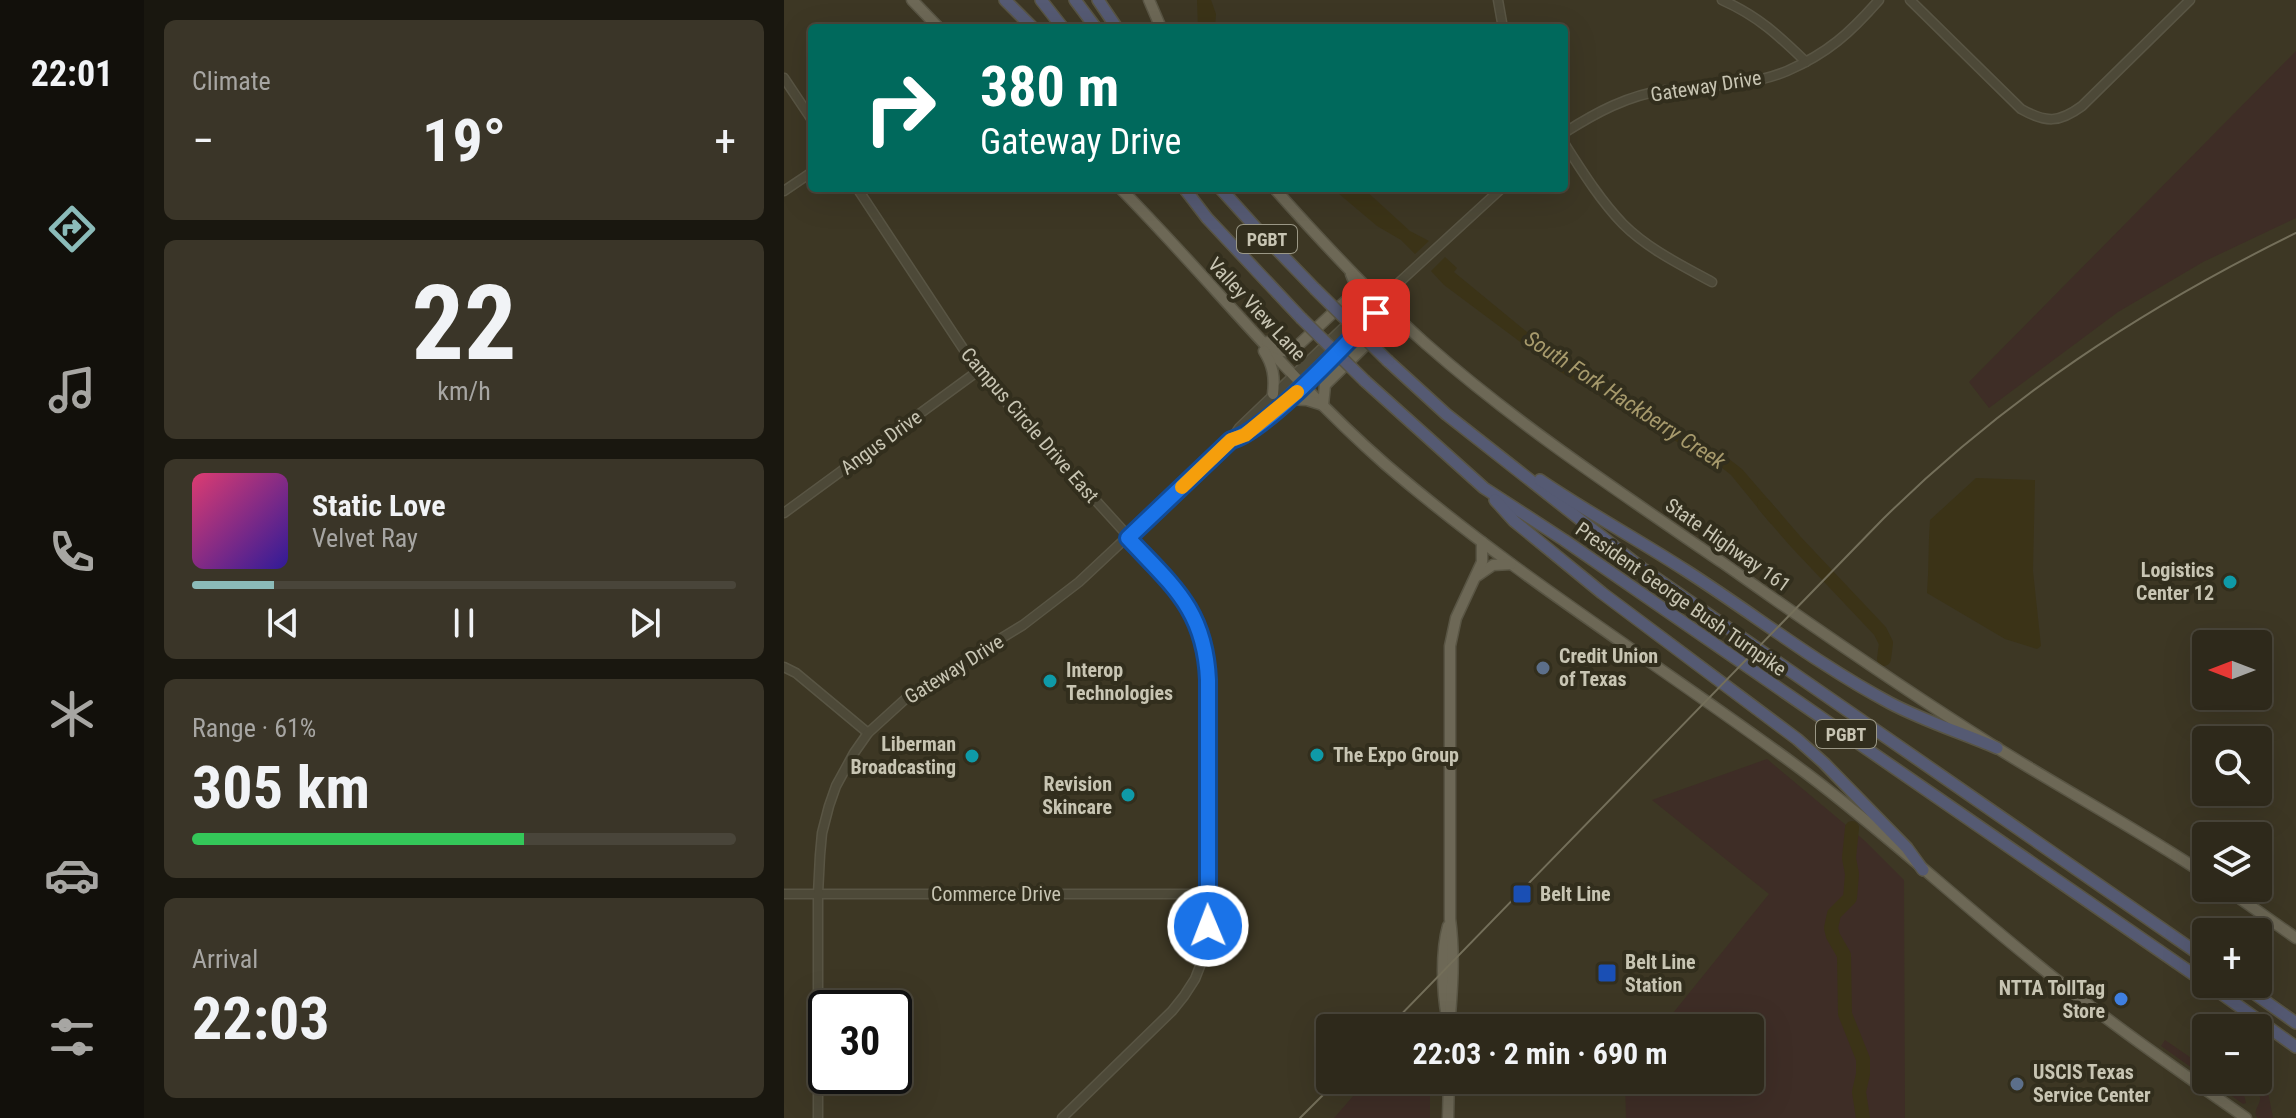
<!DOCTYPE html>
<html lang="en">
<head>
<meta charset="utf-8">
<style>
  body { margin:0; font-family:"Roboto Condensed",sans-serif; background:#3a3528; color:#f1f3f6; height:100vh; display:flex; flex-direction:column; font-size:30px; white-space:nowrap }
  * { box-sizing:border-box; margin:0 }
  p { font-size:26px; color:#a7a6a3 }
  .icon { flex:none; width:44px; height:44px; fill:none; stroke:currentColor; stroke-width:2; stroke-linecap:round; stroke-linejoin:round }
  .map { position:relative; flex:1; overflow:hidden }
  .panel { display:flex; flex-direction:column; gap:20px; padding:20px; background:#19170f; width:640px }
  .panel>* { flex:none }
  .hud { position:absolute; left:24px; top:24px; width:760px; height:168px; border-radius:8px; box-shadow:0 8px 32px #0002,0 0 0 2px #49453a; background:#00695c; color:#fff; overflow:hidden }
  .needle { width:52px; rotate:270deg }
  .tools { position:absolute; left:1408px; top:630px; display:grid; gap:16px }
  .tools a { display:grid; place-items:center; width:80px; height:80px; border-radius:8px; background:#2e291b; box-shadow:0 8px 32px #0002,0 0 0 2px #49453a; font-size:40px }
  .speed { position:absolute; left:24px; top:990px; display:flex; gap:16px; font-size:40px; font-weight:700; text-align:center }
  .speed>* { display:grid; place-content:center; width:104px; height:104px; border-radius:50%; background:#2e291b; box-shadow:0 8px 32px #0002,0 0 0 2px #49453a; line-height:1 }
  .speed .limit { border:4px solid #111; border-radius:12px; background:#fff; color:#111 }
  .pin { position:absolute; display:grid; place-items:center; width:68px; height:68px; color:#fff; margin:-34px; border-radius:16px; box-shadow:0 4px 12px #0006 }
  .me { position:absolute; width:88px; margin:-44px; rotate:359deg; stroke-linejoin:round; filter:drop-shadow(0 0 6px #0008) }
  .turn { display:flex; align-items:center; gap:28px; height:168px; padding:0 40px; font-size:36px }
  .turn .icon { width:104px; height:104px; stroke-width:2.5 }
  .turn b { display:block; font-size:56px; line-height:68px }
  .big { font-size:60px; font-weight:700; line-height:1.1 }
  .panel .card { flex:1; display:flex; flex-direction:column; justify-content:center; gap:12px; min-width:0; padding:0 28px; border-radius:12px; background:#3a3528 }
  .panel .dial { align-items:center; gap:0 }
  .dial b { font-size:104px; line-height:1 }
  .song { display:flex; align-items:center; gap:24px }
  .cover { width:96px; height:96px; border-radius:12px; background:linear-gradient(135deg,hsl(340 70% 55%),hsl(250 70% 35%)) }
  .played { height:8px; border-radius:4px; background:linear-gradient(90deg,#8bbbb9 15%,#49453a 15%) }
  .keys { display:flex; justify-content:space-around; direction:ltr }
  .heat { display:flex; justify-content:space-between; align-items:center; font-size:44px; direction:ltr }
  .charge { height:12px; border-radius:6px; background:linear-gradient(90deg,#34c759 61%,#49453a 0) }
  .trip { position:absolute; left:532px; top:1014px; width:448px; height:80px; border-radius:8px; background:#2e291b; box-shadow:0 8px 32px #0002,0 0 0 2px #49453a; font-weight:700; line-height:80px; text-align:center }
  main { display:flex; flex:1; min-height:0 }
  .tabs { display:flex; flex-direction:column; width:144px; justify-content:space-around; align-items:center; background:#12100b; color:#a7a6a3 }
  .tabs .icon { width:56px; height:56px }
  .tabs .active { color:#8bbbb9 }
  .tabs b { font-size:36px; color:#f1f3f6 }
  .map>svg:first-child { display:block }
</style>
</head>
<body>
<main>
<nav class="tabs">
<b>22:01</b>
<svg class="icon active" aria-label="directions" viewBox="0 0 24 24"><path d="M12 3l9 9-9 9-9-9zM9 14v-3h6M13 9l2 2-2 2"/></svg>
<svg class="icon" aria-label="music" viewBox="0 0 24 24"><path d="M9 18V5l10-2v13"/><circle cx="6" cy="18" r="3"/><circle cx="16" cy="16" r="3"/></svg>
<svg class="icon" aria-label="phone" viewBox="0 0 24 24"><path d="M5 4h4l2 5-3 2q2 4 5 5l2-3 5 2v4C11 20 4 13 5 4z"/></svg>
<svg class="icon" aria-label="climate" viewBox="0 0 24 24"><path d="M12 3v18M4 7l16 10M4 17L20 7"/></svg>
<svg class="icon" aria-label="car" viewBox="0 0 24 24"><path d="M5 17H2v-5l4-1 3-4h7l3 4 3 1v5h-3M9 17h6M6 11h13"/><circle cx="7" cy="17" r="2"/><circle cx="17" cy="17" r="2"/></svg>
<svg class="icon" aria-label="filters" viewBox="0 0 24 24"><path d="M4 7h16M4 17h16"/><circle cx="9" cy="7" r="2"/><circle cx="15" cy="17" r="2"/></svg>
</nav>
<section class="panel">
<div class="card"><p>Climate</p>
<div class="heat"><a>−</a><b class="big">19°</b><a>+</a></div>
</div>
<div class="card dial"><b>22</b><p>km/h</p></div>
<div class="card">
<div class="song"><i class="cover"></i><div><b>Static Love</b><p>Velvet Ray</p></div></div>
<div class="played"></div>
<div class="keys"><svg class="icon" aria-label="previous" viewBox="0 0 24 24"><path d="M18 5L8 12l10 7zM5 5v14"/></svg><svg class="icon" aria-label="pause" viewBox="0 0 24 24"><path d="M8 5v14M16 5v14"/></svg><svg class="icon" aria-label="next" viewBox="0 0 24 24"><path d="M6 5l10 7-10 7zM19 5v14"/></svg></div>
</div>
<div class="card"><p>Range · 61%</p><b class="big">305 km</b><div class="charge"></div></div>
<div class="card"><p>Arrival</p><b class="big">22:03</b></div>
</section>
<div class="map">
<svg width="1512" height="1118" viewBox="0 0 1512 1118">
  <rect width="100%" height="100%" fill="#3d3724"/>
  <g fill="#3e2d26">
    <path d="M1512,51V218L1419,262L1334,312L1205,408L1185,382Z"/>
    <path d="M983,759L1081,841L1120,880L1121,1118H842L841,1080H966V1028H877L985,894L868,800Z"/>
    <path d="M1381,1040L1422,1068V1078L1377,1046Z"/>
    <path d="M1474,1073L1481,1077L1489,1118H1474L1472,1116C1470,1108 1477,1104 1476,1097L1453,1080H1474Z"/>
    <path d="M583,1080H646V1118H550Z"/>
    <path d="M1425,1080H1439L1460,1095L1462,1103L1459,1104Z"/>
  </g>
  <g fill="#3b3317">
    <path d="M413,0H427L432,14L431,28H414Z"/>
    <path d="M548,188H579L626,231L645,241L631,254L617,240L593,226Z"/>
    <path d="M661,257L673,268L670,272L743,332L945,459L958,469L996,513L987,524L947,475L937,467L848,416L775,371L660,285L647,271Z"/>
    <path d="M1192,478L1251,480L1249,571L1257,646L1253,649L1221,639L1143,593C1145,569 1144,545 1146,520Z"/>
  </g>
  <g fill="none" stroke-linecap="round" stroke-linejoin="round">
    <g stroke="#3b3317" stroke-width="14">
      <path d="M980,505L1012,542L1096,631L1102,643L1100,659"/>
      <path d="M1068,828L1065,858L1068,874L1066,898L1050,914L1047,928L1049,936L1060,955L1061,1014L1079,1059V1074L1075,1092L1079,1118"/>
    </g>
    <g stroke="#595544" stroke-width="11">
      <g id="minor">
        <path d="M714,0L719,28"/>
        <path d="M938,0C974,16 994,35 1022,62"/>
        <path d="M1126,0L1237,109C1262,123 1275,123 1298,106L1406,0"/>
        <path d="M0,78L28,120"/>
        <path d="M780,133C811,113 844,95 882,90C922,85 965,87 1003,71C1044,53 1066,33 1095,0"/>
        <path d="M780,143C798,171 816,200 839,224C864,249 897,265 928,282"/>
        <path d="M73,188L194,371L395,592C414,619 422,647 424,680V926L418,961L411,979L400,996L388,1011L278,1118"/>
        <path d="M0,191L28,172"/>
        <path d="M448,440C480,433 565,340 592,313L596,300"/>
        <path d="M0,513L194,371"/>
        <path d="M0,667L12,673L84,733"/>
        <path d="M0,894H423"/>
        <path d="M34,1118V894L36,855L38,833L45,806L52,786L70,753L84,733L128,693L239,625L295,582L447,440L455,428L583,305L596,300L718,188"/>
      </g>
    </g>
    <g stroke="#595544" stroke-width="13">
      <g id="major">
        <path d="M128,0L155,28"/>
        <path d="M365,0L377,28"/>
        <path d="M336,188C426,279 505,380 601,464C733,578 883,669 1022,773C1099,831 1169,896 1243,956C1313,1014 1388,1066 1462,1118"/>
        <path d="M490,188C538,242 588,296 642,344C735,426 837,493 939,563C1028,626 1117,688 1210,746C1280,790 1353,829 1422,875"/>
        <path d="M483,342L498,351H508L566,297L571,284L567,274"/>
        <path d="M480,351C489,365 491,377 489,394"/>
        <path d="M504,399L523,400L539,405L541,385L597,330C607,326 614,327 623,332"/>
        <path d="M693,576L709,565L727,564"/>
        <path d="M1441,888L1512,938"/>
        <path d="M663,1017C658,991 657,951 664,926"/>
        <path d="M665,1028C668,992 671,955 666,919V646L672,618L698,562V542"/>
        <path d="M664,1118L665,1080"/>
      </g>
    </g>
    <g stroke="#585443" stroke-width="14">
      <g id="highway">
        <path d="M221,0L249,28"/>
        <path d="M257,0L279,28"/>
        <path d="M291,0L312,28"/>
        <path d="M314,0L333,28"/>
        <path d="M400,188L423,218L517,318"/>
        <path d="M436,188L473,229L531,289"/>
        <path d="M604,361L662,414L859,569L1422,959"/>
        <path d="M581,381L700,488L780,540L1422,983"/>
        <path d="M756,480C803,512 853,539 901,570C970,614 1034,665 1106,703C1140,721 1178,733 1213,748"/>
        <path d="M711,500L730,521L818,593L1013,739L1040,763L1123,848L1139,870"/>
        <path d="M1424,984L1512,1047"/>
        <path d="M1457,984L1512,1023"/>
      </g>
    </g>
    <use href="#minor" stroke="#4d4938" stroke-width="8"/>
    <use href="#major" stroke="#6d6856" stroke-width="10"/>
    <use href="#highway" stroke="#555a73" stroke-width="11"/>
    <g stroke="#746f5a" stroke-width="2">
      <path d="M604,1028L1099,519C1222,398 1357,309 1512,233"/>
      <path d="M516,1118L554,1080"/>
    </g>
    <g stroke="#585443" stroke-width="14" stroke-linecap="butt">
      <g id="highway-bridge">
        <path d="M531,289L604,361"/>
        <path d="M517,318L581,381"/>
      </g>
    </g>
    <use href="#highway-bridge" stroke="#555a73" stroke-width="11"/>
  </g>
  <g fill="none" stroke-linecap="round" stroke-linejoin="round">
    <g stroke="#114b97" stroke-width="20">
      <path id="route" d="M424,926V680C421,610 389,586 344,538L447,440C480,433 564,341 592,313"/>
    </g>
    <use href="#route" stroke="#1a73e8" stroke-width="14"/>
    <path stroke="#f59e0b" stroke-width="14" d="M398,487L447,440L461,435L513,392"/>
  </g>
  <g fill="#0f9aa8" stroke="#322e1d" stroke-width="3">
    <circle cx="1446" cy="582" r="8"/>
    <circle cx="266" cy="681" r="8"/>
    <circle cx="533" cy="755" r="8"/>
    <circle cx="188" cy="756" r="8"/>
    <circle cx="344" cy="795" r="8"/>
  </g>
  <g fill="#5c6f8a" stroke="#322e1d" stroke-width="3">
    <circle cx="759" cy="668" r="8"/>
    <circle cx="1233" cy="1084" r="8"/>
  </g>
  <g fill="#1a4fb4" stroke="#322e1d" stroke-width="3">
    <rect x="728" y="884" width="20" height="20" rx="4"/>
    <rect x="813" y="963" width="20" height="20" rx="4"/>
  </g>
  <circle fill="#3f7fe0" stroke="#322e1d" stroke-width="3" cx="1337" cy="999" r="8"/>
  <g text-anchor="middle" dominant-baseline="central" stroke-width="8" stroke-linejoin="round" paint-order="stroke">
    <g fill="#322e1d" stroke="#9b9886" stroke-width="2">
      <rect x="453" y="225" width="60" height="28" rx="6"/>
      <rect x="1032" y="720" width="60" height="28" rx="6"/>
    </g>
    <g font-size="18" font-weight="bold" fill="#c8c5b3">
      <text x="483" y="239">PGBT</text>
      <text x="1062" y="734">PGBT</text>
    </g>
    <g font-size="20" fill="#c8c5b3" stroke="#322e1d">
      <text transform="translate(922 86) rotate(-9)">Gateway Drive</text>
      <text transform="translate(473 309) rotate(47)">Valley View Lane</text>
      <text transform="translate(246 425) rotate(49)">Campus Circle Drive East</text>
      <text transform="translate(97 442) rotate(-36)">Angus Drive</text>
      <text transform="translate(944 545) rotate(35)">State Highway 161</text>
      <text transform="translate(897 599) rotate(35)">President George Bush Turnpike</text>
      <text transform="translate(170 669) rotate(-32)">Gateway Drive</text>
      <text x="212" y="894">Commerce Drive</text>
    </g>
    <g font-size="20" font-weight="bold" fill="#c8c5b3" stroke="#322e1d" text-anchor="start">
      <text x="1430" y="570" text-anchor="end">Logistics<tspan x="1430" dy="23">Center 12</tspan></text>
      <text x="775" y="656">Credit Union<tspan x="775" dy="23">of Texas</tspan></text>
      <text x="282" y="670">Interop<tspan x="282" dy="23">Technologies</tspan></text>
      <text x="172" y="744" text-anchor="end">Liberman<tspan x="172" dy="23">Broadcasting</tspan></text>
      <text x="549" y="755">The Expo Group</text>
      <text x="328" y="784" text-anchor="end">Revision<tspan x="328" dy="23">Skincare</tspan></text>
      <text x="756" y="894">Belt Line</text>
      <text x="841" y="962">Belt Line<tspan x="841" dy="23">Station</tspan></text>
      <text x="1321" y="988" text-anchor="end">NTTA TollTag<tspan x="1321" dy="23">Store</tspan></text>
      <text x="1249" y="1072">USCIS Texas<tspan x="1249" dy="23">Service Center</tspan></text>
    </g>
    <g font-size="22" font-style="italic" fill="#a79a6c" stroke="#322e1d">
      <text transform="translate(841 400) rotate(33)">South Fork Hackberry Creek</text>
    </g>
  </g>
</svg>
<div class="tools">
<a><svg class="needle" viewBox="-14 -14 28 28"><path d="M0-13l5 13h-10z" fill="#e53935"/><path d="M0 13l5-13h-10z" fill="#a7a6a3"/></svg></a>
<a><svg class="icon" aria-label="search" viewBox="0 0 24 24"><circle cx="10" cy="10" r="6"/><path d="M15 15l6 6"/></svg></a>
<a><svg class="icon" aria-label="layers" viewBox="0 0 24 24"><path d="M12 4l9 5-9 5-9-5zM3 14l9 5 9-5"/></svg></a>
<a>+</a>
<a>−</a>
</div>
<div class="speed"><div class="limit">30</div></div>
<div class="pin" style="left:592px;top:313px;background:#d93025"><svg class="icon" aria-label="arrive" viewBox="0 0 24 24"><path d="M6 21V4h12l-3 4 3 4H6"/></svg></div>
<svg class="me" style="left:424px;top:926px" viewBox="-20 -20 40 40"><circle r="17" fill="#1a73e8" stroke="#fff" stroke-width="3"/><path d="M0-11L8 9 0 5-8 9z" fill="#fff"/></svg>
<div class="trip">22:03 · 2 min · 690 m</div>
<div class="hud">
<div class="turn"><svg class="icon" aria-label="right" viewBox="0 0 24 24"><path d="M7 20v-9h11M14 6l5 5-5 5"/></svg><div><b>380 m</b>Gateway Drive</div></div>
</div>
</div>
</main>
</body>
</html>
